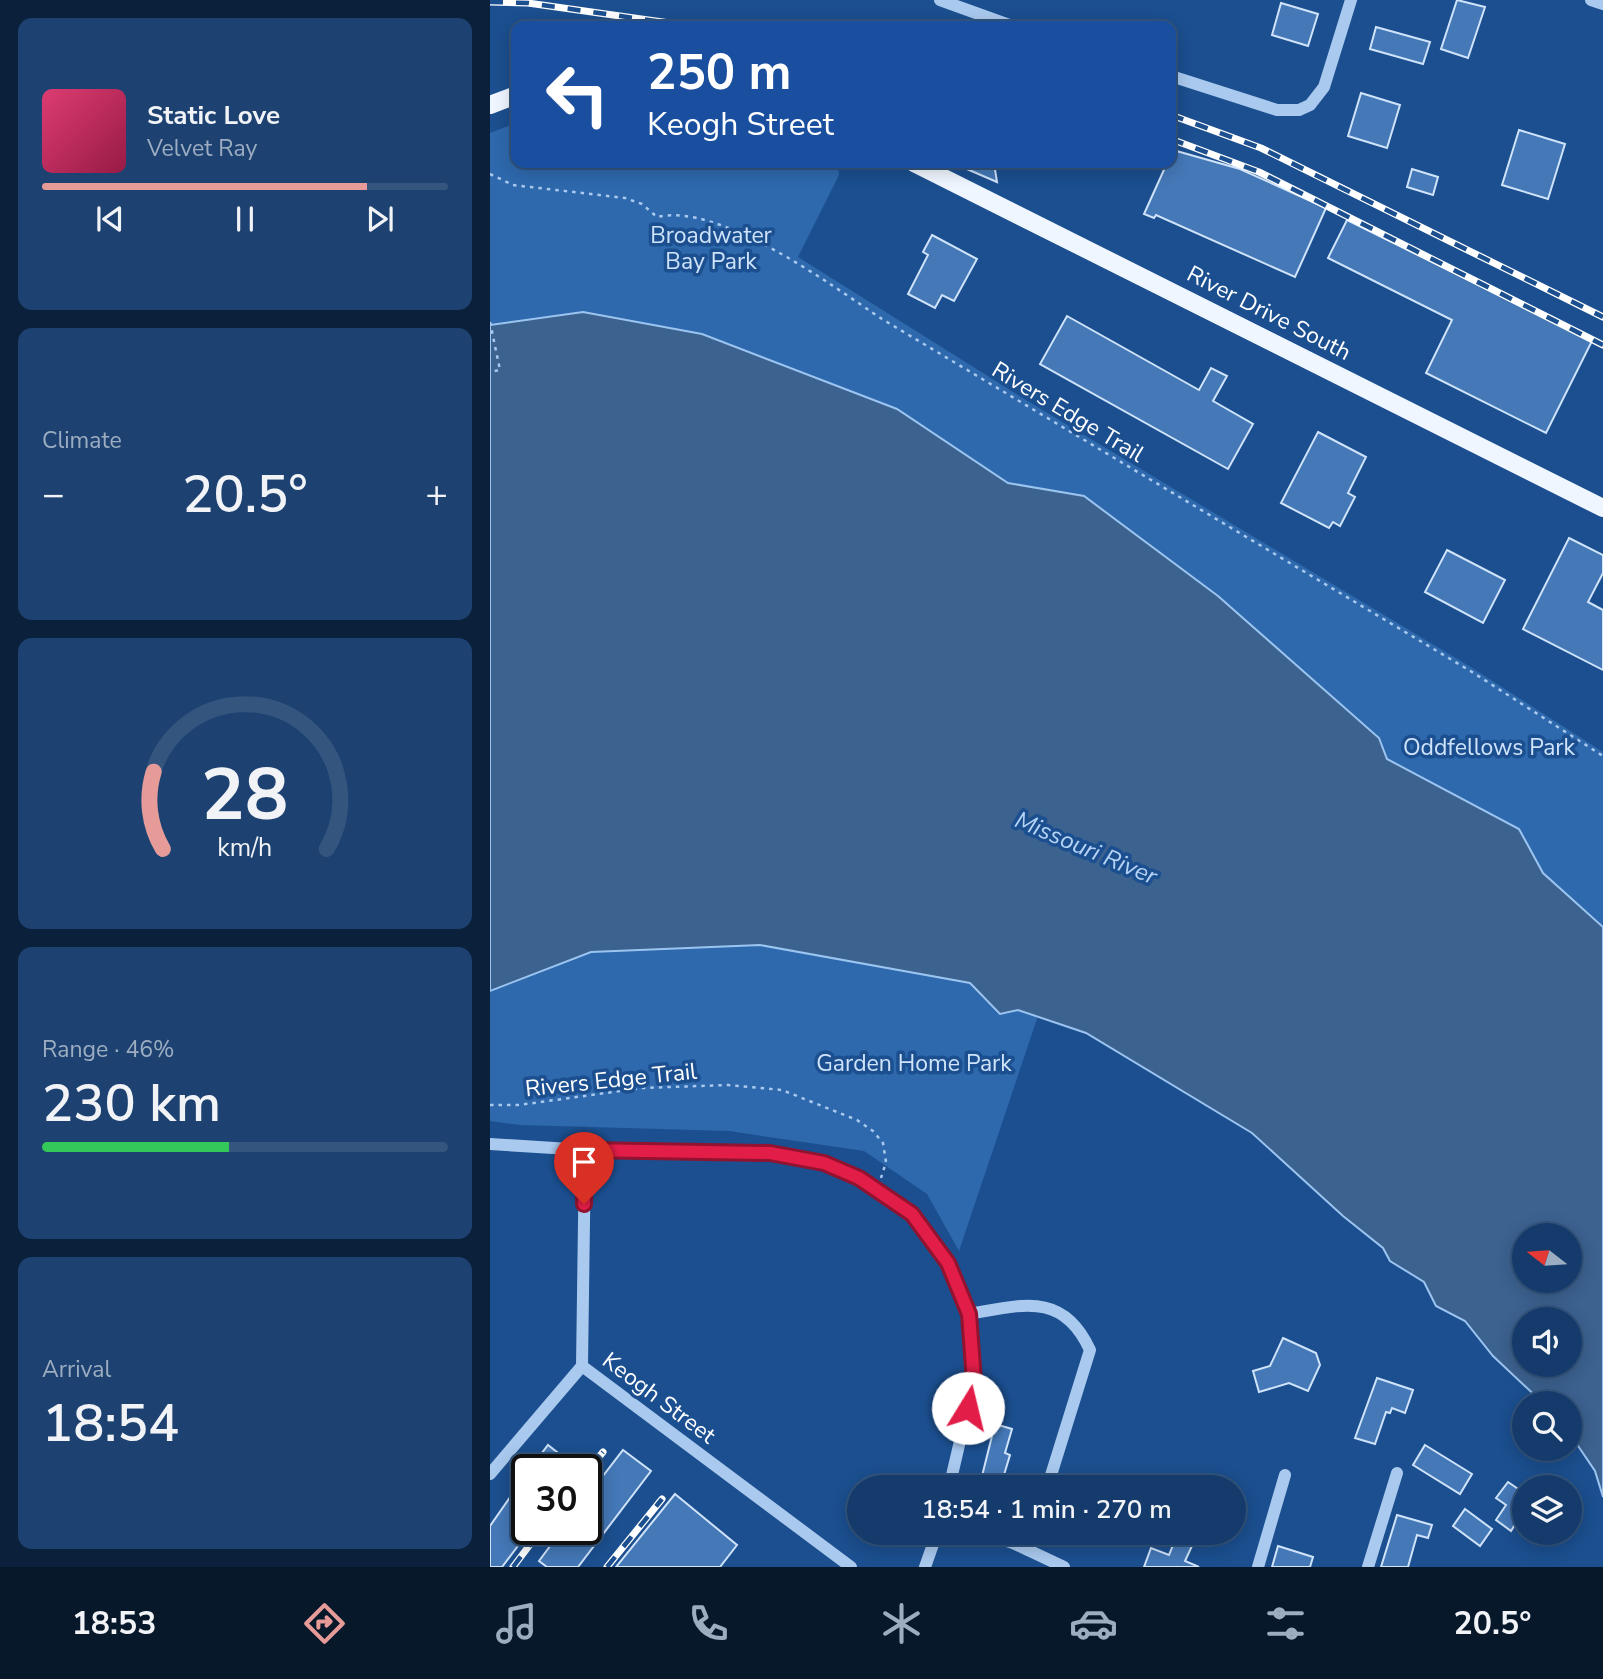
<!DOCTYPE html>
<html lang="en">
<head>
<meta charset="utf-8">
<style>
  body { margin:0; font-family:"Nunito Sans",sans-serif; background:#1d4271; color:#f1f3f6; height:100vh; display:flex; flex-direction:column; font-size:26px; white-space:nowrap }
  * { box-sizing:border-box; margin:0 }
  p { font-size:23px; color:#9dadc1 }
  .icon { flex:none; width:38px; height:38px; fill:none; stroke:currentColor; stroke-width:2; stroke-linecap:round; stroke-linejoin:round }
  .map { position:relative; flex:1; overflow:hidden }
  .sheet { display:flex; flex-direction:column; gap:18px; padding:18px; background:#0b203b; width:490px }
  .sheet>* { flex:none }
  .top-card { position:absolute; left:21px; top:21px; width:665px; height:147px; border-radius:14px; box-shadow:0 4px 18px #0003,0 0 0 2px #33557e; background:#1a4fa0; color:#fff; overflow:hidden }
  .needle { width:46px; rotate:287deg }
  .controls { position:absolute; left:1022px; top:1223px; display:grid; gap:14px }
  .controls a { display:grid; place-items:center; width:70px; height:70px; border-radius:50%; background:#143b6b; box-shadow:0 4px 18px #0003,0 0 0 2px #33557e; font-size:35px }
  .speed { position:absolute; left:21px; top:1454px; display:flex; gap:14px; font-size:35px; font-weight:700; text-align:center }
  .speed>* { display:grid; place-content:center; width:91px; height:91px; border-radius:50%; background:#143b6b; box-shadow:0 4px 18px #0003,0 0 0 2px #33557e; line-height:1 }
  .speed .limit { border:4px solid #111; border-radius:10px; background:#fff; color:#111 }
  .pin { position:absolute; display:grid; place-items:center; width:60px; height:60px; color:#fff; margin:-72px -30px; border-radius:50% 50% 50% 0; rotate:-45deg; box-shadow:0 0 7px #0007 }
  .pin .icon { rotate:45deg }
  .me { position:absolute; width:77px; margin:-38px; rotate:9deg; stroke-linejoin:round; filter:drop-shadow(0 0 5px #0008) }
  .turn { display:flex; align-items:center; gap:24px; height:147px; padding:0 21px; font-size:32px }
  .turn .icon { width:91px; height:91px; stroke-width:2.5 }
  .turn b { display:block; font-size:49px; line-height:60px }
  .big { font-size:52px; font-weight:600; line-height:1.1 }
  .sheet .card { flex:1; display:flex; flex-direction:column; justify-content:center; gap:10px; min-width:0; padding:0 24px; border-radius:14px; background:#1d4271 }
  .sheet .dial { align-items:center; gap:0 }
  .dial svg { height:182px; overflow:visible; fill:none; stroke:#33557e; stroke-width:7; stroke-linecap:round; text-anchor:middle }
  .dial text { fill:#f1f3f6; stroke:none }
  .song { display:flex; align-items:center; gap:21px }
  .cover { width:84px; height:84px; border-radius:10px; background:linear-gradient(135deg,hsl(340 70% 55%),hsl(340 70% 35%)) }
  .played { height:7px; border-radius:4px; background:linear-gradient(90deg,#e69b98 80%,#33557e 80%) }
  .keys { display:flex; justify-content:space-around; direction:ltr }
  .heat { display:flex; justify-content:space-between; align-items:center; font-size:38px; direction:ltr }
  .charge { height:10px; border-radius:5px; background:linear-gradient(90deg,#34c759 46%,#33557e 0) }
  .trip { position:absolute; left:357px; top:1475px; width:399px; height:70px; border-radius:35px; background:#143b6b; box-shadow:0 4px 18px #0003,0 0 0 2px #33557e; font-weight:600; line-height:70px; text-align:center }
  .tabs { display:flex; height:112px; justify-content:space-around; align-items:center; background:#08182b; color:#9dadc1 }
  .tabs .icon { width:49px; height:49px }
  .tabs .on { color:#e69b98 }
  .tabs b { font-size:32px; color:#f1f3f6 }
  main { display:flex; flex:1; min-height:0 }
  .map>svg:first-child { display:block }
</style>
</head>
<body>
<main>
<section class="sheet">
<div class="card">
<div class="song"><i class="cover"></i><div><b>Static Love</b><p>Velvet Ray</p></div></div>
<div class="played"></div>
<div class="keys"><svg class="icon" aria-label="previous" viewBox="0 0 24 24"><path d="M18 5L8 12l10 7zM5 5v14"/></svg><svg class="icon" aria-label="pause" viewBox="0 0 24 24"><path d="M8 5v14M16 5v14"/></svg><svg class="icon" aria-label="next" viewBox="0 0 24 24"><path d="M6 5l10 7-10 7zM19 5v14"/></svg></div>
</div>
<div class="card"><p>Climate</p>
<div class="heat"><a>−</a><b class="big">20.5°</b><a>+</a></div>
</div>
<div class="card dial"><svg viewBox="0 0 100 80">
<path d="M14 69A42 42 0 1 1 86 69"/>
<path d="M14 69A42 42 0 0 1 10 35" stroke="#e69b98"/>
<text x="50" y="56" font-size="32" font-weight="700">28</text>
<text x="50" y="72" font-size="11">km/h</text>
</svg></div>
<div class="card"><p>Range · 46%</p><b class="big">230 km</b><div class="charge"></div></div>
<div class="card"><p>Arrival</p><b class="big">18:54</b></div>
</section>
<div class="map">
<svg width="1113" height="1567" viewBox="0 0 1113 1567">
  <rect width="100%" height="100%" fill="#1b4f8f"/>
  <g fill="#2e69ad">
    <path d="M26,123V163H348L349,175L308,257L536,400L979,666L1113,752V927L1053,873L1029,829L897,759L889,737L728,596L594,496L518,483L407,409L93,312L0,325V133Z"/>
    <path d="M191,929L423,953L552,1004L469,1251L437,1194L374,1151L239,1131L30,1125L0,1121V975Z"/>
  </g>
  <path fill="#3c6290" stroke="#9cc4f0" stroke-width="2" fill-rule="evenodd" d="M93,312L212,334L407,409L518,483L594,496L728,596L889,738L897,759L1029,829L1053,873L1113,927V1497L1105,1471L1080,1434V1404L1053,1403L1003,1356L975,1321L946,1306L934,1282L900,1261L893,1248L853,1216L762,1133L596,1033L528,1010L510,1014L480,983L270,945L101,952L0,991V325ZM1034,1236H1080V1281H1034ZM1034,1320H1080V1365H1034Z"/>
  <g fill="#4478b7" stroke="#cfe3fa" stroke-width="2">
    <path d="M967,0L995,7L978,58L951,49Z"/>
    <path d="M791,3L828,14L818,46L782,35Z"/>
    <path d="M886,27L940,42L933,64L880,49Z"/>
    <path d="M871,93L910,105L897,148L858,136Z"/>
    <path d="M1029,130L1075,144L1058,199L1012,185Z"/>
    <path d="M683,150L750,169L836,208L805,277L666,215L664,218L654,214L677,163H681Z"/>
    <path d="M463,163H504L507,182Z"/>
    <path d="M922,169L948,177L943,195L917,187Z"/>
    <path d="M857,220L1102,341L1056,433L936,373L962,320L838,258Z"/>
    <path d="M442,235L487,259L464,301L452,295L445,308L418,294L438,255L433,252Z"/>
    <path d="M577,316L709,390L721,368L737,376L723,401L763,424L738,469L550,364Z"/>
    <path d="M828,432L876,457L858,493L865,497L850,526L843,522L839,528L791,503Z"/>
    <path d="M1079,538L1113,555V573L1098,602L1113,610V670L1033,629Z"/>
    <path d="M957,550L1015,580L993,623L935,592Z"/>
    <path d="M793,1338L826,1353L830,1365L818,1391L799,1383L769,1392L763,1371L780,1366Z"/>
    <path d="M887,1378L923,1390L915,1413L902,1408L900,1413L896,1412L885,1444L865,1438Z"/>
    <path d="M505,1424L522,1429L515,1453L520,1455L510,1488H489Z"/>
    <path d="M58,1445L90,1470H39Z"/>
    <path d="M935,1445L982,1474L970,1494L923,1465Z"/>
    <path d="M133,1450L161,1471L88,1567H57L49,1561L72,1530H96V1498Z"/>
    <path d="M37,1473V1534L12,1567H0V1526Z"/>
    <path d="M1018,1482L1034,1493V1510L1021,1531L1006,1520L1016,1505L1006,1498Z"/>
    <path d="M185,1494L247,1545L230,1567H126Z"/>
    <path d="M975,1509L1002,1529L990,1546L963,1526Z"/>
    <path d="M907,1515L942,1525L938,1538L927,1535L918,1567H891Z"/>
    <path d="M688,1533L707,1535L695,1561L709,1567H654L661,1548L679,1555Z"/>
    <path d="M788,1546L823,1557L820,1567H782Z"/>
  </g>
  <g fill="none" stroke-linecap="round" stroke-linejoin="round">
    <g stroke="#a9c9ee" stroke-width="2.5" stroke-dasharray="3.5 5" stroke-linecap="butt">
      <path d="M0,174L23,185L135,198L152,204L167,217C229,202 341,285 392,319L982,672L1113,756"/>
      <path d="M0,322L10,370L0,372"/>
      <path d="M0,1105H29L152,1088L238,1085L292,1090L367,1120L383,1131L393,1143L396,1162L391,1178"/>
    </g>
    <g stroke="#a9c9ee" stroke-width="12">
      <path d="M450,0L522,26"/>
      <path d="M1101,0L1113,4"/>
      <path d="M681,76L787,110H809L820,105L834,87L861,0"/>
      <path d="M0,1144L95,1150L280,1153L334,1163L369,1178L422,1214L458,1263L479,1314L484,1381L459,1488"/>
      <path d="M95,1150L92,1366L361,1567"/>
      <path d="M479,1314C532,1305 573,1291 600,1350L557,1488"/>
      <path d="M0,1474L92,1366"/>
      <path d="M492,1533L523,1543L574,1567"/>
      <path d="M538,1550L543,1533"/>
      <path d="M435,1567L447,1533"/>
      <path d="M768,1567L795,1475"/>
      <path d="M878,1567L907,1473"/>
    </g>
    <g stroke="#f0f6ff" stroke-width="18">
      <path d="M0,105L26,95"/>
      <path d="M424,163L1113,508"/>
    </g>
    <g stroke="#fff" stroke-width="7">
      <g id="rail">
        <path d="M0,2L38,3L201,26"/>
        <path d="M681,115L771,148L1113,317"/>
        <path d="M681,139L769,172L1113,345"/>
        <path d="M96,1473L113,1452"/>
        <path d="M23,1567L51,1530"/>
        <path d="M117,1567L172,1499"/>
      </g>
    </g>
    <use href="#rail" stroke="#1b4f8f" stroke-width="4.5" stroke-dasharray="13" stroke-linecap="butt"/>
  </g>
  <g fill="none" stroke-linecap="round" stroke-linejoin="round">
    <g stroke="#92132f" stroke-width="18">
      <path id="route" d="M94,1204L95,1150L280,1153L334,1163L369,1178L422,1214L458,1263L479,1314L484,1381L478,1408"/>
    </g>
    <use href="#route" stroke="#e11d48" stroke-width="12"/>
  </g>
  <g text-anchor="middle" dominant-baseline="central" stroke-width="7" stroke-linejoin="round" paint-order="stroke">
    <g font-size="23" fill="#cfe3fa" stroke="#1b4f8f">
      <text x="221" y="235">Broadwater<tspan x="221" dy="26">Bay Park</tspan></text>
      <text x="999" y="747">Oddfellows Park</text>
      <text x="424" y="1063">Garden Home Park</text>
    </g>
    <g font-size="23" fill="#fff" stroke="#1b4f8f">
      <text transform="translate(779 313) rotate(27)">River Drive South</text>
      <text transform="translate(578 412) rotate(31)">Rivers Edge Trail</text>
      <text transform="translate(121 1080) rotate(-6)">Rivers Edge Trail</text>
      <text transform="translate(169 1398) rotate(37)">Keogh Street</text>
    </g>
    <g font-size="24" font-style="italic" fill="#b5d3f5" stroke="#1b4f8f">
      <text transform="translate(596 848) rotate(23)">Missouri River</text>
    </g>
  </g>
</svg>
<div class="controls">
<a><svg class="needle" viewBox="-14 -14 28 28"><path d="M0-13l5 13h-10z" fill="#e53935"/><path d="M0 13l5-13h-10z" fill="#9dadc1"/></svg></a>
<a><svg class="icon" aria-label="sound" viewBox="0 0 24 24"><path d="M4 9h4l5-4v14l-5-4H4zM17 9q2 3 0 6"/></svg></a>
<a><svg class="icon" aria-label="search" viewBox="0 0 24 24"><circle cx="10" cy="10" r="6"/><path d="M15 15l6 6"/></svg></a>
<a><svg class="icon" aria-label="layers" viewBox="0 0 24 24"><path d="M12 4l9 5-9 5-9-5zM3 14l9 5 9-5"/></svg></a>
</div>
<div class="speed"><div class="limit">30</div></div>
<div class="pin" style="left:94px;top:1204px;background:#d93025"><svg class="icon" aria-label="arrive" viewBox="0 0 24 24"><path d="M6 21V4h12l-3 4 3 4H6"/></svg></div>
<svg class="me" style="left:478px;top:1408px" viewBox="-20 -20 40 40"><circle r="19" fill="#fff"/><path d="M0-13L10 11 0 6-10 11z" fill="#e11d48"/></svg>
<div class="trip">18:54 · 1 min · 270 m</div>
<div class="top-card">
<div class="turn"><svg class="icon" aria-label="left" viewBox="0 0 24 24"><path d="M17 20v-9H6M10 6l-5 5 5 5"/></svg><div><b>250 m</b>Keogh Street</div></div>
</div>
</div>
</main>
<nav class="tabs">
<b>18:53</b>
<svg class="icon on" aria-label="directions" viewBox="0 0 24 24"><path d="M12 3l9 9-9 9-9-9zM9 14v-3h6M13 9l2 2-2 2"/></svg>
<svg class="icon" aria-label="music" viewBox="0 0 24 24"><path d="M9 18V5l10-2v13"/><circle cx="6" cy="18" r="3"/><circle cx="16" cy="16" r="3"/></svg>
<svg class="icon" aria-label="phone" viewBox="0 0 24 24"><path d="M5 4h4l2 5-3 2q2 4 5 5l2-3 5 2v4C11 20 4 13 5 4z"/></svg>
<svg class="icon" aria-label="climate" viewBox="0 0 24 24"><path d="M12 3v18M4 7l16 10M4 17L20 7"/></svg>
<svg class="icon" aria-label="car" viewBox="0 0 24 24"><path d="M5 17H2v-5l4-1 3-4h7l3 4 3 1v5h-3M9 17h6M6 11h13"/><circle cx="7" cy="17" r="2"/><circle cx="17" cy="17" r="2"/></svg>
<svg class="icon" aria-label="filters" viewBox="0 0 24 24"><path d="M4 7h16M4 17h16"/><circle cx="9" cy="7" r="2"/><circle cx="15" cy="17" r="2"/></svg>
<b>20.5°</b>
</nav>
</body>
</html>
